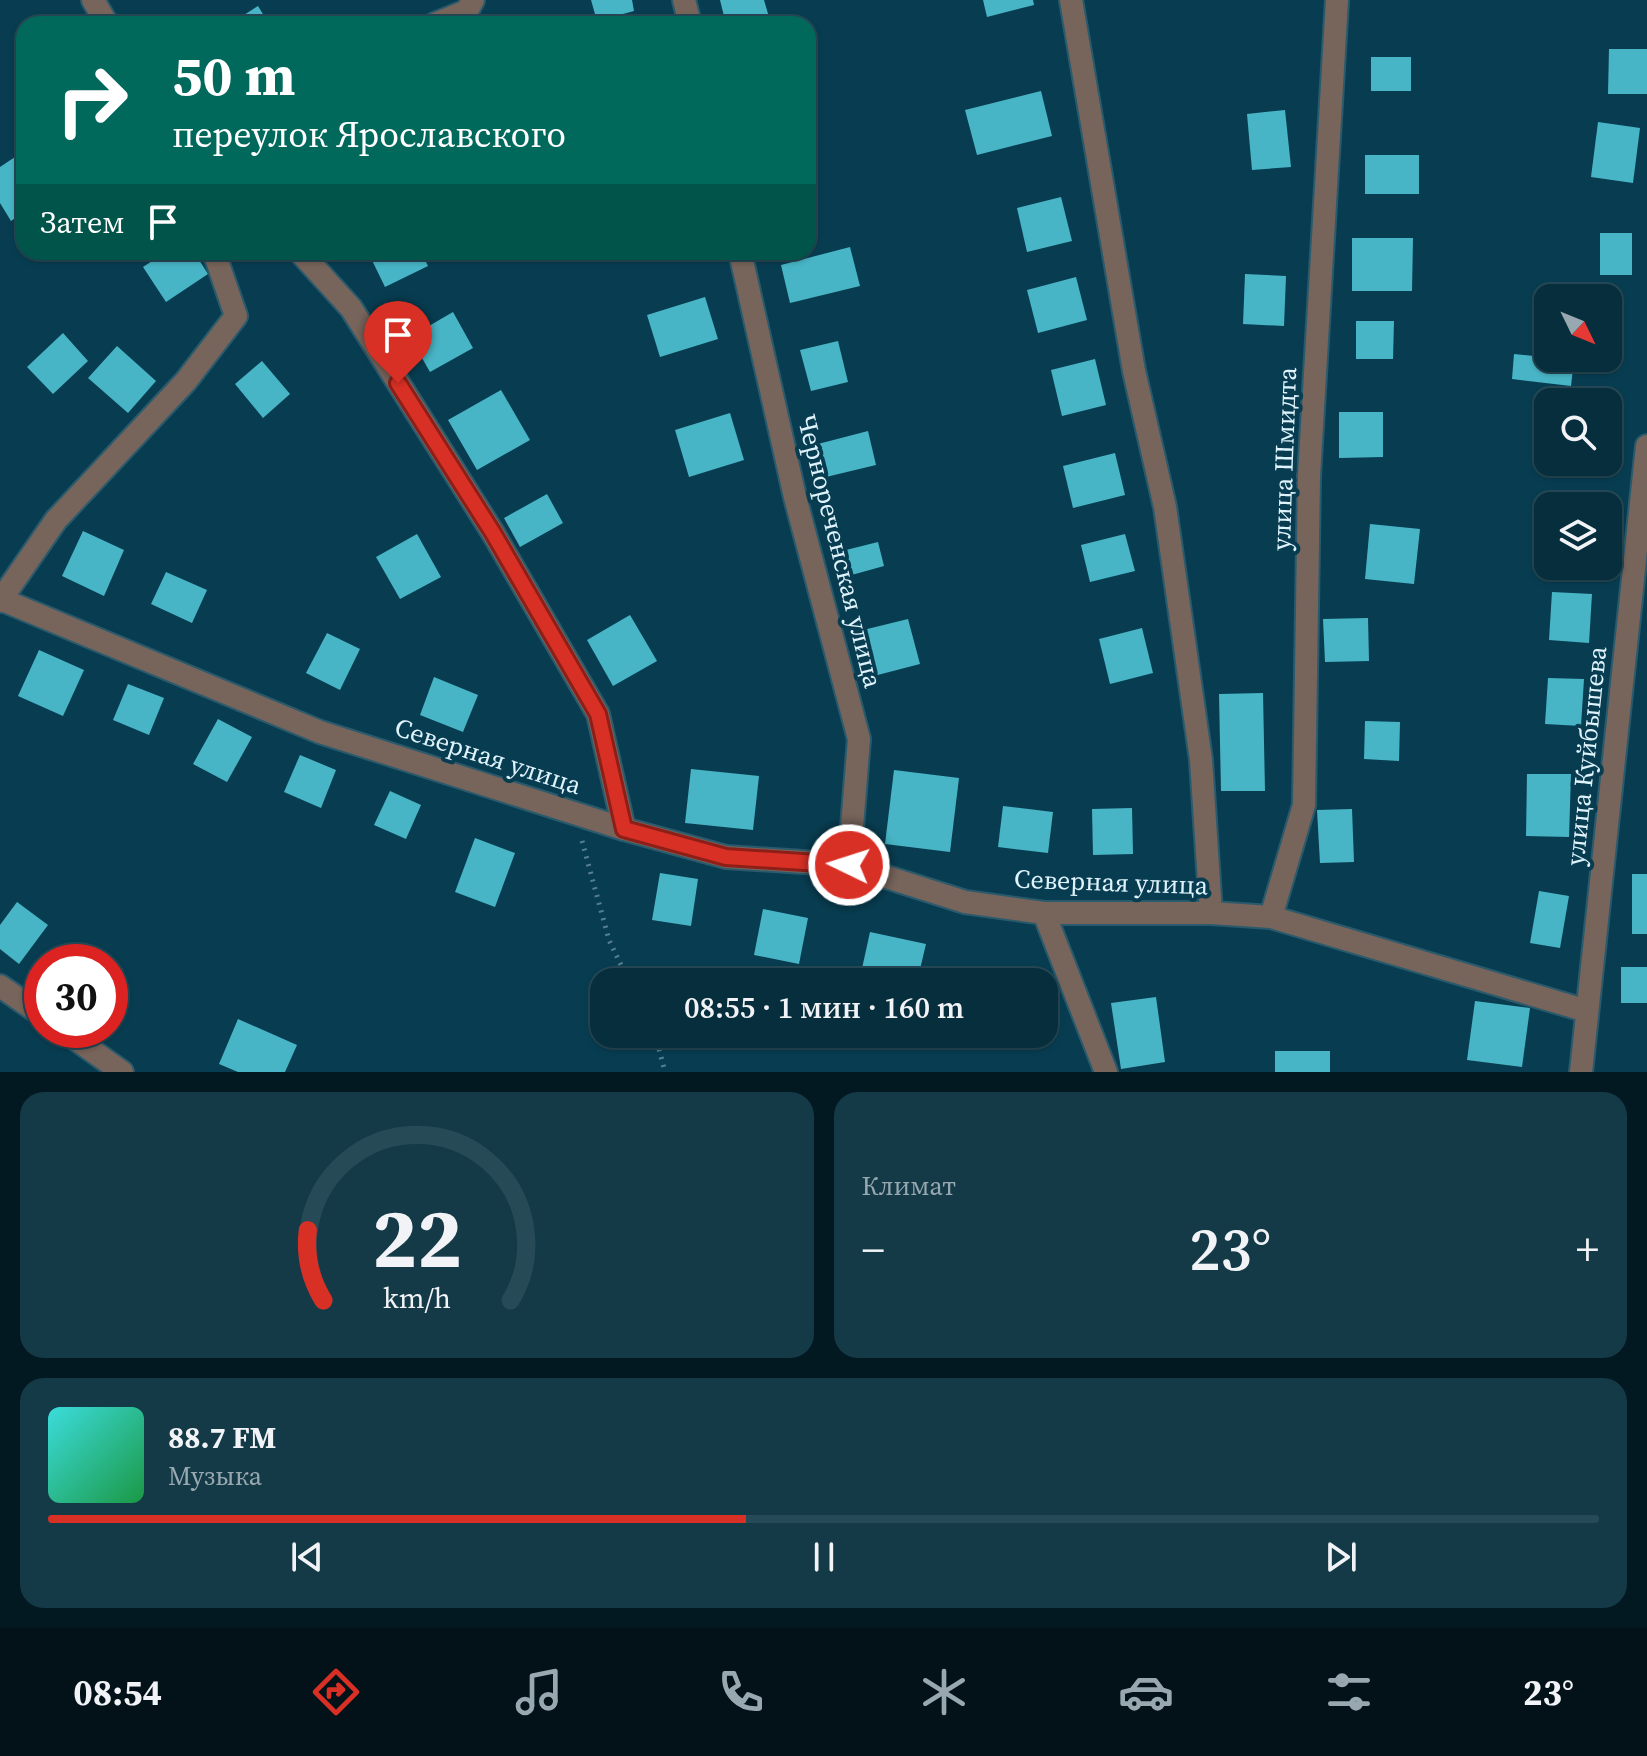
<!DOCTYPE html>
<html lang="ru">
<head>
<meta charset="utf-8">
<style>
  body { margin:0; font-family:"Source Serif 4",serif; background:#143a48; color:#f1f3f6; height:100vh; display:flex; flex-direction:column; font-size:30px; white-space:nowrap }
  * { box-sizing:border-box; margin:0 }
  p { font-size:26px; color:#98a8b0 }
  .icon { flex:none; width:44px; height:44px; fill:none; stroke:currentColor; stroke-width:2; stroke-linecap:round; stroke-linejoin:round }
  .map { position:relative; height:1072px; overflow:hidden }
  .drawer { display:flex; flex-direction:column; gap:20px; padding:20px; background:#031922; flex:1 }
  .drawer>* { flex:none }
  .top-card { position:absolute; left:16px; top:16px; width:800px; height:244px; border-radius:24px; box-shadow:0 2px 6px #0004,0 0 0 2px #274a57; background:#00695c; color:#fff; overflow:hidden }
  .needle { width:52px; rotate:133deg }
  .tools { position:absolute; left:1534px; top:284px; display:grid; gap:16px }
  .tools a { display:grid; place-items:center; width:88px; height:88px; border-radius:16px; background:#062e3d; box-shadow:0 2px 6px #0004,0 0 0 2px #274a57; font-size:40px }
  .speed { position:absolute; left:24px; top:944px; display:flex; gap:16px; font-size:40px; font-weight:700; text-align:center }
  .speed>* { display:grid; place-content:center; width:104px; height:104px; border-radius:50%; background:#062e3d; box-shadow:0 2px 6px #0004,0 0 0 2px #274a57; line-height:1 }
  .speed .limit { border:12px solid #d22; background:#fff; color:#111 }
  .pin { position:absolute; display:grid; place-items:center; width:68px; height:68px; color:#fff; margin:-82px -34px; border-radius:50% 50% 50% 0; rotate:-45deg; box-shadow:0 0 8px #0007 }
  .pin .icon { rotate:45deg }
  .me { position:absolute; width:88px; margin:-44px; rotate:274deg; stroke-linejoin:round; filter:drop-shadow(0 0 6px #0008) }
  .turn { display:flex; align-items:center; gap:28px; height:168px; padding:0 24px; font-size:36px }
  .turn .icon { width:104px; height:104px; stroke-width:2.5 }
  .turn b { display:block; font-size:56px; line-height:68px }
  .then { display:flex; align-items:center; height:76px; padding:0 24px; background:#0003; gap:16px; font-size:30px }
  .big { font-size:60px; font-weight:600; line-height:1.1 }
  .drawer .tile { flex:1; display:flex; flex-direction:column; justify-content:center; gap:12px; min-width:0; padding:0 28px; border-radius:24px; background:#143a48 }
  .drawer .dial { align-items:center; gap:0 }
  .dial svg { height:208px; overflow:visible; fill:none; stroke:#274a57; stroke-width:7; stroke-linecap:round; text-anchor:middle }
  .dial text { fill:#f1f3f6; stroke:none }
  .song { display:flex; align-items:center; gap:24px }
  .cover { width:96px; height:96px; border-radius:12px; background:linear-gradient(135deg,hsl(180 70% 55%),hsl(140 70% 35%)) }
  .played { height:8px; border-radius:4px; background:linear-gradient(90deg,#d93025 45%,#274a57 45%) }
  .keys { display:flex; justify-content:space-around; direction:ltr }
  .heat { display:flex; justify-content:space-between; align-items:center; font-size:44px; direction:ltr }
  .drawer .tiles { flex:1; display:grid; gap:20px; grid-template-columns:1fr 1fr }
  .tile:last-child { grid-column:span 2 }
  .trip { position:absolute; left:590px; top:968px; width:468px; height:80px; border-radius:24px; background:#062e3d; box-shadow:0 2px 6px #0004,0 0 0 2px #274a57; font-weight:600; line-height:80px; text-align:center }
  .tab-bar { display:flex; height:128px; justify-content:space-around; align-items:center; background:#021218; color:#98a8b0 }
  .tab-bar .icon { width:56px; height:56px }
  .tab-bar .on { color:#d93025 }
  .tab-bar b { font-size:36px; color:#f1f3f6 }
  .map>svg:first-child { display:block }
</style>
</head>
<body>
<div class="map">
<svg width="1647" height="1072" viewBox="0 0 1647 1072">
  <rect width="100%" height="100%" fill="#083d51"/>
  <g fill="#48b5c6">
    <path d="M591,0H632L634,11L597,21Z"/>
    <path d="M720,0H764L771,24H726Z"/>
    <path d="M983,0H1033L1034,5L987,17Z"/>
    <path d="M258,6L269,24H230Z"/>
    <path d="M1609,49H1647V94H1608Z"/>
    <rect x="1371" y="57" width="40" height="34"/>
    <path d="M1041,91L1052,136L977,155L965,110Z"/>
    <path d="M1285,110L1291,167L1252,170L1247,114Z"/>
    <path d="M1598,122L1640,128L1633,183L1591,177Z"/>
    <path d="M24,151V212L11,221L0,203V167Z"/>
    <rect x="1365" y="155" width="54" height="39"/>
    <path d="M1061,197L1072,241L1027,252L1017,208Z"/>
    <rect x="1600" y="233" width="32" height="42"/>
    <path d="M1352,238H1413L1412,291H1352Z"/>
    <path d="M850,247L860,286L790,303L781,265Z"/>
    <path d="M166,252H194L208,274L166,302L143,267Z"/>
    <path d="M368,252H421L428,266L385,287Z"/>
    <path d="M1245,274L1286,276L1284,326L1243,324Z"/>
    <path d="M1076,277L1087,320L1038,333L1027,290Z"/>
    <path d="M705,297L718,339L660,357L647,315Z"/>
    <path d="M453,312L473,348L430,372L410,337Z"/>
    <path d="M1356,321H1394L1393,359H1356Z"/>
    <path d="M63,333L88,361L53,394L27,367Z"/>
    <path d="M838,341L848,382L811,391L800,350Z"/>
    <path d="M117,346L156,381L128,413L88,378Z"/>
    <path d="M1514,354L1574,360L1571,386L1512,379Z"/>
    <path d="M1095,359L1106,405L1062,416L1051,370Z"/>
    <path d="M262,361L290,394L263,418L235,384Z"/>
    <path d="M501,390L530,440L477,470L448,420Z"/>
    <path d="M1339,412H1383V457L1339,458Z"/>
    <path d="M730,413L744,460L689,477L675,430Z"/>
    <path d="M868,431L876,465L826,477L818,444Z"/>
    <path d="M1115,453L1125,495L1073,508L1063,466Z"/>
    <path d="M1569,492L1608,497L1606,506H1567Z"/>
    <path d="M547,494L563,523L520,547L504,518Z"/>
    <path d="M1370,524L1420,529L1414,584L1365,579Z"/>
    <path d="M83,531L124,550L104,596L62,576Z"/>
    <path d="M417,534L441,577L400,599L376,557Z"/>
    <path d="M1125,534L1135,571L1090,582L1081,545Z"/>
    <path d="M878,542L884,566L848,576L842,551Z"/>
    <path d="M166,572L207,590L192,623L151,604Z"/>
    <path d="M1552,592L1592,594L1589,643L1549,640Z"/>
    <path d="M630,615L657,661L613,686L587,640Z"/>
    <path d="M1368,618L1369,661L1325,662L1323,619Z"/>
    <path d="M908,619L920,664L866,678L855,632Z"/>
    <path d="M1142,628L1153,673L1110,684L1099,639Z"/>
    <path d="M327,633L360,649L340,690L306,673Z"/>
    <path d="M39,650L84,670L63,716L18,696Z"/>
    <path d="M434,677L478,695L463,732L420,715Z"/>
    <path d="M1548,678L1584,679L1581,726L1545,724Z"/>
    <path d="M128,684L164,698L149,735L113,720Z"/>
    <path d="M1263,693L1265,791H1221L1219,694Z"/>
    <path d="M218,719L252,737L227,782L193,764Z"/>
    <path d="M1365,721L1400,722L1399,761L1364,759Z"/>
    <path d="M300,755L336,770L321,808L284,792Z"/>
    <path d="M691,769L759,776L753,830L685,823Z"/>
    <path d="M894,770L959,778L950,852L885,844Z"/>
    <path d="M1527,774H1571L1569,837L1526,836Z"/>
    <path d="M390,791L421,805L406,839L374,825Z"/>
    <path d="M1003,806L1053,812L1048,853L998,847Z"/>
    <path d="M1132,808L1133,854L1093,855L1092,809Z"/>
    <path d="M1352,809L1354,862L1320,863L1317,810Z"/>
    <path d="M475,838L515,853L495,907L455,892Z"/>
    <path d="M660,873L698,879L691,926L652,920Z"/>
    <rect x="1632" y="874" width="15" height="60"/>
    <path d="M1539,891L1569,896L1560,948L1530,943Z"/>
    <path d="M17,902L48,925L19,964L0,949V925Z"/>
    <path d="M763,909L808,918L799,964L754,955Z"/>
    <path d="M870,932L926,944L917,982L861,973Z"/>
    <path d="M85,947L123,969L110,992V962H76Z"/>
    <rect x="1621" y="967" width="26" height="36"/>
    <path d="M1156,997L1165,1062L1121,1069L1111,1003Z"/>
    <path d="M1475,1001L1530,1008L1522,1067L1467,1060Z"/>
    <path d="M238,1019L297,1045L285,1072H238L219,1064Z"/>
    <rect x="1275" y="1051" width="55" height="21"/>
  </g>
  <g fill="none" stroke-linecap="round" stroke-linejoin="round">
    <g stroke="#2a5a6c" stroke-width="26">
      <g id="minor">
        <path d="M93,0L107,24"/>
        <path d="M684,0L690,24"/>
        <path d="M1071,0L1134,371L1165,507L1201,760L1211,913"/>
        <path d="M435,24L467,11L473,0"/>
        <path d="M300,252L351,308L493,533L598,714L624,829"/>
        <path d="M740,252L795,497L859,739L849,865"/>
        <path d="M0,599L320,732L624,829L726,857L849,865L965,902L1044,913H1211L1271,917L1587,1011"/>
        <path d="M0,601L56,520L186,381L236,316L214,252"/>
        <path d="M1044,913L1106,1072"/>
        <path d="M1271,917L1304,805L1309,476L1337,0"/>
        <path d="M0,986L42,1015"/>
        <path d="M63,1030L122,1072"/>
        <path d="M1581,1072L1647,446"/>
      </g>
    </g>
    <g stroke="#557e8e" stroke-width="5" stroke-dasharray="2 6" stroke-linecap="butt">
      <path d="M582,841L609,940L629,982"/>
      <path d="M655,1034L665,1072"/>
    </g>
    <use href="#minor" stroke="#77645b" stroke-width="22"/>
  </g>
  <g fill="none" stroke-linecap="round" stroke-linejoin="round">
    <g stroke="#8d1f18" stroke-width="20">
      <path id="route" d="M398,383L493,533L598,714L624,829L726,857L849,865"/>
    </g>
    <use href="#route" stroke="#d93025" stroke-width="14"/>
  </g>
  <g text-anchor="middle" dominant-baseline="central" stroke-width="8" stroke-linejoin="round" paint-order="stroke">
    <g font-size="26" fill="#dff3fc" stroke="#083d51">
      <text transform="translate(1284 459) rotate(-88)">улица Шмидта</text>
      <text transform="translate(840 551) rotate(76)">Чернореченская улица</text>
      <text transform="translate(488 756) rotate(18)">Северная улица</text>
      <text transform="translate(1586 756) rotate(-84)">улица Куйбышева</text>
      <text transform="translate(1111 882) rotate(2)">Северная улица</text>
    </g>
  </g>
</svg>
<div class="tools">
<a><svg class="needle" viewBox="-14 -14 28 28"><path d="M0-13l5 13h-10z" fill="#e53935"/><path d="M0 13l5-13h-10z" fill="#98a8b0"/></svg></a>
<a><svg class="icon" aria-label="search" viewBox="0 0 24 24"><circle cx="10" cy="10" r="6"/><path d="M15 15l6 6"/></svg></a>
<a><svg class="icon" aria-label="layers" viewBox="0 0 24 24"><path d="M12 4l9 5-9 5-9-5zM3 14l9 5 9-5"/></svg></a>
</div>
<div class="speed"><div class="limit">30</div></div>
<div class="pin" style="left:398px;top:383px;background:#d93025"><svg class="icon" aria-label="arrive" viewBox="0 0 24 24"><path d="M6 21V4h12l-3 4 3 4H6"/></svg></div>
<svg class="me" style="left:849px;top:865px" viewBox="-20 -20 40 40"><circle r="17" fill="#d93025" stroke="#fff" stroke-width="3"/><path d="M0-11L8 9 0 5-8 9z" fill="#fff"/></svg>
<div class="trip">08:55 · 1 мин · 160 m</div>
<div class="top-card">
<div class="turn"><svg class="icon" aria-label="right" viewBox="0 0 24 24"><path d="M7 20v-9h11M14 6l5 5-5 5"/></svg><div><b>50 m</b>переулок Ярославского</div></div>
<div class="then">Затем<svg class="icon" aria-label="arrive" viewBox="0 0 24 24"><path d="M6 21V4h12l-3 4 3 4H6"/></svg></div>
</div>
</div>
<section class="drawer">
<div class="tiles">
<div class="tile dial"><svg viewBox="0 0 100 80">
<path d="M14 69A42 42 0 1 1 86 69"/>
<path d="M14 69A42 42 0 0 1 8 42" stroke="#d93025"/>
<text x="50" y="56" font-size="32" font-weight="700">22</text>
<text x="50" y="72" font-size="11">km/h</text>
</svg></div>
<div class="tile"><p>Климат</p>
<div class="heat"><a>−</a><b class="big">23°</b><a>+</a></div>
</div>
<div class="tile">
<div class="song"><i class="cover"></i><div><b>88.7 FM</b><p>Музыка</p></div></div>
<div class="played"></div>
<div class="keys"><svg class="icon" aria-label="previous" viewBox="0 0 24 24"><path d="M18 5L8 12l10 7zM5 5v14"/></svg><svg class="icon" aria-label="pause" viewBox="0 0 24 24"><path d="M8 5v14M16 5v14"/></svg><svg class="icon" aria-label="next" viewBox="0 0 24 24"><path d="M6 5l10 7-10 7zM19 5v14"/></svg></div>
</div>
</div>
</section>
<nav class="tab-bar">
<b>08:54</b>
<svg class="icon on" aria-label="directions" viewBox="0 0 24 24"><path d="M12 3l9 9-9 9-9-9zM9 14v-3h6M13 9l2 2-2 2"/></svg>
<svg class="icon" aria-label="music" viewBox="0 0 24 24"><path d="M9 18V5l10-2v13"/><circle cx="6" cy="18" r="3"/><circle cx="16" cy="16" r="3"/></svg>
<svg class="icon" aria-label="phone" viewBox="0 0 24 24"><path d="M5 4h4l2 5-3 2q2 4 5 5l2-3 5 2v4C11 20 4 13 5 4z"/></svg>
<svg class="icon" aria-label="climate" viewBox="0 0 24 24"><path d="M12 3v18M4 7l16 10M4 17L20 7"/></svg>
<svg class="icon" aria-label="car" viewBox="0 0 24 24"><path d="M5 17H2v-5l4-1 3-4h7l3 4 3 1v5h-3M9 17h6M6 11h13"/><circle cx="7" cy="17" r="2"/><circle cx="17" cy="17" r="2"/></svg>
<svg class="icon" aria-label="filters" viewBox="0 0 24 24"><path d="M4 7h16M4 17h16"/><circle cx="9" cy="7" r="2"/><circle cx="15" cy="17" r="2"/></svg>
<b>23°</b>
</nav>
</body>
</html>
